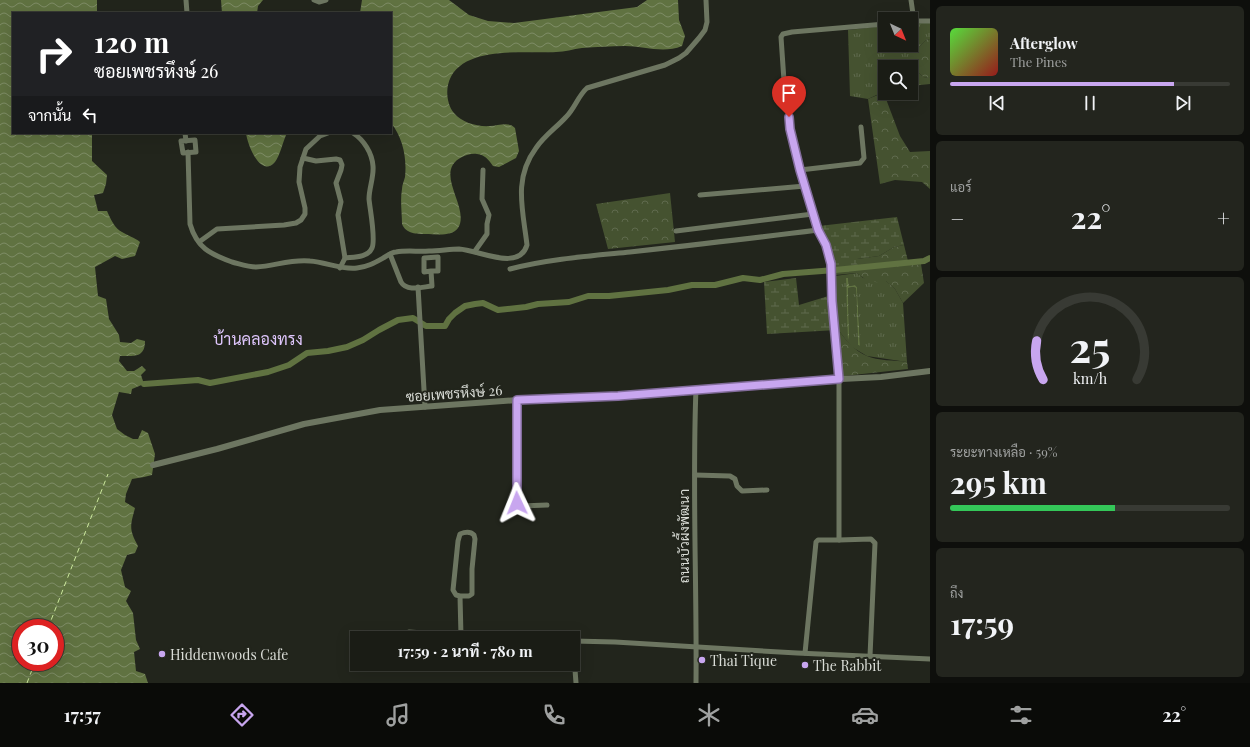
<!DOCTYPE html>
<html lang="th">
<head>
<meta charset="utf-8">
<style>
  body { margin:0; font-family:"Playfair Display",Sarabun,serif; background:#23251e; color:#f1f3f6; height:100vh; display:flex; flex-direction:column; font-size:15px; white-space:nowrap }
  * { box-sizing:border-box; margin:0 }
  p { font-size:13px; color:#9fa1a0 }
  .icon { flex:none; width:22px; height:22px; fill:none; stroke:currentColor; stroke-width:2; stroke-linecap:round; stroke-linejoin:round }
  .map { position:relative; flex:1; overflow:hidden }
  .panel { display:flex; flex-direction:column; gap:6px; padding:6px; background:#0e0f0c; width:320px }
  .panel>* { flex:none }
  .guide { position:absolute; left:12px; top:12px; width:380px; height:122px; border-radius:0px; box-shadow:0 4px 16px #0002,0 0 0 1px #383a34; background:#202124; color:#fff; overflow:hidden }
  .needle { width:26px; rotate:137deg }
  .tools { position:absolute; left:878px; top:12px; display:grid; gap:8px }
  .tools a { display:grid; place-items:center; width:40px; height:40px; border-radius:0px; background:#1a1c15; box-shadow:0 4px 16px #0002,0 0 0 1px #383a34; font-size:20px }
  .speed { position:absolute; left:12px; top:619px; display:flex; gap:8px; font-size:20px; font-weight:700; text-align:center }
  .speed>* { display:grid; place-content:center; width:52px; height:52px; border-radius:50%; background:#1a1c15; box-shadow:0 4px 16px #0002,0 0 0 1px #383a34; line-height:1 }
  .speed .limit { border:6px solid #d22; background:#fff; color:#111 }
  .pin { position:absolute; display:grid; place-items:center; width:34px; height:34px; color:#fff; margin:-41px -17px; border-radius:50% 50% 50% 0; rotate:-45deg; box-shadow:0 0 4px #0007 }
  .pin .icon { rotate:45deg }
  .me { position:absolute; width:44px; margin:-22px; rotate:358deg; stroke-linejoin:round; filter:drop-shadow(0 0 3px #0008) }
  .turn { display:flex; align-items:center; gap:14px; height:84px; padding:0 16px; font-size:18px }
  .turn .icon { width:52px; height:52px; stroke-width:2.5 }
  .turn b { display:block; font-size:28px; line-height:34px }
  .then { display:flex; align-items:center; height:38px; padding:0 16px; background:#0003; gap:8px; font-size:15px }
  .big { font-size:30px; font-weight:700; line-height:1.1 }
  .panel .widget { flex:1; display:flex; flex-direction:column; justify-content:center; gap:6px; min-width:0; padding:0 14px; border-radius:6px; background:#23251e }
  .panel .dial { align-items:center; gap:0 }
  .dial svg { height:104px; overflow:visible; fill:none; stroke:#383a34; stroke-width:7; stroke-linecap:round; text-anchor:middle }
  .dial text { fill:#f1f3f6; stroke:none }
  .song { display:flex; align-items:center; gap:12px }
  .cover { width:48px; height:48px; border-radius:6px; background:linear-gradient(135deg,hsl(110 70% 55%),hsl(0 70% 35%)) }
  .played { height:4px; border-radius:2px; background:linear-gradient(90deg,#c8a6ef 80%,#383a34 80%) }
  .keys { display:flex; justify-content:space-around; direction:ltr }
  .heat { display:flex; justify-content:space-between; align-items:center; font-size:22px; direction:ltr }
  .charge { height:6px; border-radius:3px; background:linear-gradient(90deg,#34c759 59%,#383a34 0) }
  .trip { position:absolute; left:350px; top:631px; width:230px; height:40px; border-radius:0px; background:#1a1c15; box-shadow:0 4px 16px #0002,0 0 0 1px #383a34; font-weight:700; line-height:40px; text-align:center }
  .menu { display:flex; height:64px; justify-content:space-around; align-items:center; background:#0a0b08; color:#9fa1a0 }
  .menu .icon { width:28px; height:28px }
  .menu .on { color:#c8a6ef }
  .menu b { font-size:18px; color:#f1f3f6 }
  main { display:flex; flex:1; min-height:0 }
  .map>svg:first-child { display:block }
</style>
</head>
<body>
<main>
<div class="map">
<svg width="930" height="683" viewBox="0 0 930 683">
  <defs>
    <pattern id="grass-tufts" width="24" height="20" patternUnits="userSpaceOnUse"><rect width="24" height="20" fill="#455230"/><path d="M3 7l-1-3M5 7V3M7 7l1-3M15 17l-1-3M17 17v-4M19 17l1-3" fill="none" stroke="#5f6a4d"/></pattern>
    <pattern id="forest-crowns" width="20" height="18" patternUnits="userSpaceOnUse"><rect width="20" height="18" fill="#455230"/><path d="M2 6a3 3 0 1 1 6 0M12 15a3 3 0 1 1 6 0" fill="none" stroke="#5f6a4d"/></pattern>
    <pattern id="wetland-marsh" width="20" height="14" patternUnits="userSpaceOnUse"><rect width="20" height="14" fill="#455230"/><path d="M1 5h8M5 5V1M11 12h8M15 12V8" fill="none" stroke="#5f6a4d"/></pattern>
    <pattern id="water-waves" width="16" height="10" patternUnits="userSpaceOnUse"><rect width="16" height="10" fill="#607241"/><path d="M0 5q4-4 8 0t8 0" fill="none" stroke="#7e8c65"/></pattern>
  </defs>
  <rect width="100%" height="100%" fill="#22251c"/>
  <g fill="url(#grass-tufts)" fill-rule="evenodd">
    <path d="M930,22V40L927,39L916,50V70L923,77L930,78V84L911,86V67H885V91L868,99L850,96L848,30L885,26V45H911V23Z"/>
    <path d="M857,273L863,278L885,280L895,289L903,303L907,362L867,356L852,347L846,340L837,328L835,276ZM846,278H848L849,286L855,285L857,287L860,346L858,345L856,288L853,287L848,288L849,338Z"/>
  </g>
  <g fill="url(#forest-crowns)">
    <path d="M927,39L930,40V78L923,77L916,70V50Z"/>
    <path d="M880,94L886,99L900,136L910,152L930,151V189L922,182L895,180L880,184L868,99Z"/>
    <path d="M670,193L675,242L608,249L596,204Z"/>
    <path d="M904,245L909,265L921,264L924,283L903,303L895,289L886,281C874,284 866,281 857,273V259L879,256L894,247Z"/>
    <path d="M837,328C845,339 854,351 867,356C877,361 895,360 907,362L908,369L844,376L841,375Z"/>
  </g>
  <g fill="url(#wetland-marsh)">
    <path d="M897,217L904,245L894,247L879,256L857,259V273L835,275V262L819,226Z"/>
    <path d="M796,278L799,305L835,294L837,330L767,334L764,282Z"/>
  </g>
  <g fill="url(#water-waves)" fill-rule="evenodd">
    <path d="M0,0H97V13H13V133H92V161L107,175L106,184L103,193L94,195L98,211H107C110,218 115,229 122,232C128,236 134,237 140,242L135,256L122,259L115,256L95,267L98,296L106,299L109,319L119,335L120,342L131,343L137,339L145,341C145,358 134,356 120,356L119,361L127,371H134L142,366L146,370L141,375L144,384L132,389L131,394L119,392L112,415L117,429L125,435L133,439H138L142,430L148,433L155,454L152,475L144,477L132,479L126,494L125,502L135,508C130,527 129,529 138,546L135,553L127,555L121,570L125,587L131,591L126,601L133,613L136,640L140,649L134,652L136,671L145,674L148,683H0ZM21,628H55V662H21Z"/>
    <path d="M221,0H263L258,6L257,13H222Z"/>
    <path d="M362,0H449L469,15L488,21L514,23L637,7L647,0H678L679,20L685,36L682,46C663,54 644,46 625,46C611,46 596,47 582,48C573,49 565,52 556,52C524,54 458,44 448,85C446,94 448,106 454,113C462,123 478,127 490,126C498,126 509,121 515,128L519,151L516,158L499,167L493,166C488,159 485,155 477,154C472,153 466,155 462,157C432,172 471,208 458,228C452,237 435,234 426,234C417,234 406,234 402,224C402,213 400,200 402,189C402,185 404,181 405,177C407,158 403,138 391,123V13H360Z"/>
    <path d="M246,133H287C283,141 280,156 275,162C260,179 247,143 246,133Z"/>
    <path d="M846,278H848L849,286L855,285L857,287L860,346L858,345L856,288L853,287L848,288L849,335L848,340Z"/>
  </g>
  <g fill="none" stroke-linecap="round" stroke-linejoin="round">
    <path stroke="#607241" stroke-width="6" d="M144,384L198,380L210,383L268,372L289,365L307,353L328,351L347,347L363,340L379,330L398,320L413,318L426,326H445L449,319L455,313L465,306L475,304L483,303L498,310L526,307L538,304L569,302L588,296H609L668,290L692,285H715L743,278L760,280L783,274L835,270L924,261L930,258"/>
    <g stroke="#cce99d" stroke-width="1" stroke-dasharray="5 4" stroke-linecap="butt">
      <path d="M48,628L108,474"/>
      <path d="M27,683L35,662"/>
    </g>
    <g stroke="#6d7661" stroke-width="5">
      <path d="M186,0L187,13"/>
      <path d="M314,0L319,2L326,0"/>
      <path d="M910,18L917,21H930"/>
      <path d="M909,19L913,14L911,0"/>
      <path d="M185,133L186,141"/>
      <path d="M195,140L196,152L183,153L181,141Z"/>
      <path d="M188,152L190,224C197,248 210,254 232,262C240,264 248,267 256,267C275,266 290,259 310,261C326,262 341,270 357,268C368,267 376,262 385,257C388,255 392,252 396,252C407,250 419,252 429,251C439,251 450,249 459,249C479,250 519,272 527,245C523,210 513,179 536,148C544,136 557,127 566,117C575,108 578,96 587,88L665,65L679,58L686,53L699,38L705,30L707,22L706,0"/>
      <path d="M303,158L316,161L336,159L340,160L342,165L341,170L336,183L341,202L338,215L345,258L340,268"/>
      <path d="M800,170L860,163L864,158L861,127"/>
      <path d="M700,195L805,186"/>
      <path d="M676,231L813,214"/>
      <path d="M199,242L217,229L284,225L296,223L301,220L305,214V208L299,182L300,167L306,149L320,136L328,133"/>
      <path d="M475,251L487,234V224L489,215L482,199L483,170"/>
      <path d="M390,254L401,282C407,292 422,287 432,286L431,271L424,272V258L438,257V271H431"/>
      <path d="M345,258C353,257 368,258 372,248C376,239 370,210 369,199C369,188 374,177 373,166C372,153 364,140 353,133"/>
      <path d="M510,269C549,259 590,256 630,252C693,245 755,238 818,230"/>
      <path d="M418,287L425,407"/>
      <path d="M696,389C692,487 697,585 696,683"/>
      <path d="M517,400V503L521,506L547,505"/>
      <path d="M695,475L730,476L735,479L737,486L742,491L767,490"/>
      <path d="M839,540L871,539L875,543L870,656"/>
      <path d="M460,596L456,595L453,590L458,541L460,534C465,532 470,531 474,535L475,539L472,569V594L469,596H460L461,636"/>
      <path d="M409,632L497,638"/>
      <path d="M573,641L615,642L797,653L930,659"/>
      <path d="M573,643L576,683"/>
      <path d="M805,653L816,542L818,540H839V379L832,301L831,264L826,245L818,230L799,164L791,129L784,81L781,37L783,34L792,32L885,24"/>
    </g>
    <path stroke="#6d7661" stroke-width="6" d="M153,465L217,449L304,424L380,410L517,400L618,396L802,381L881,377L930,371"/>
  </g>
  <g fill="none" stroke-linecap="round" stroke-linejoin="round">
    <g stroke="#826c9b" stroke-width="10">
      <path id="route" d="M517,503V400L618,396L839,379L832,301L831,264L826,245L818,230L800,170L790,129L789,117"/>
    </g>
    <use href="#route" stroke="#c8a6ef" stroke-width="7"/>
  </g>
  <g fill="#c8a6ef" stroke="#22251c" stroke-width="1.5">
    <circle cx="162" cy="654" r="4"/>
    <circle cx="702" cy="660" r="4"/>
    <circle cx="805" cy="665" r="4"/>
  </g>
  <g text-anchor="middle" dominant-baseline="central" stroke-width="4" stroke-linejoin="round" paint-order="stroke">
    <g font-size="14" fill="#daddd7" stroke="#22251c">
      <text transform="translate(454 393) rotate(-4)">ซอยเพชรหึงษ์ 26</text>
      <text transform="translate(683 536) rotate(-90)">ถนนบัวผึ้งพัฒนา</text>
    </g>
    <g font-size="14" fill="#daddd7" stroke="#22251c" text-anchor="start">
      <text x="170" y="654">Hiddenwoods Cafe</text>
      <text x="710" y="660">Thai Tique</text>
      <text x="813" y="665">The Rabbit</text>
    </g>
    <g font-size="16" fill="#dfc6fd" stroke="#22251c">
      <text x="258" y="338">บ้านคลองทรง</text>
    </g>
  </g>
</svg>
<div class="tools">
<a><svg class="needle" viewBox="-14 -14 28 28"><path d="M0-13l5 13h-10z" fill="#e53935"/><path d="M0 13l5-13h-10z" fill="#9fa1a0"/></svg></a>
<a><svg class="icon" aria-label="search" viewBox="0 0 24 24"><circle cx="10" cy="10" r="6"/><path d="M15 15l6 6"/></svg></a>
</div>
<div class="speed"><div class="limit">30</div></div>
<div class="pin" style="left:789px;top:117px;background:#d93025"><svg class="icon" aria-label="arrive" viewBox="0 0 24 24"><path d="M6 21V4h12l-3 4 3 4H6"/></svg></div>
<svg class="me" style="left:517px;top:503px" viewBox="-20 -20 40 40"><path d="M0-17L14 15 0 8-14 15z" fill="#c8a6ef" stroke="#fff" stroke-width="4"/></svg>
<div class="trip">17:59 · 2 นาที · 780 m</div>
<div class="guide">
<div class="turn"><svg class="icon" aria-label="right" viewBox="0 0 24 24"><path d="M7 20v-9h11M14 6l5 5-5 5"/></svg><div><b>120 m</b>ซอยเพชรหึงษ์ 26</div></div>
<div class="then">จากนั้น<svg class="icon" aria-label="left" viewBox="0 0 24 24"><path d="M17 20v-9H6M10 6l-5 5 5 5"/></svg></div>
</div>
</div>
<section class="panel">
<div class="widget">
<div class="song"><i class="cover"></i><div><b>Afterglow</b><p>The Pines</p></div></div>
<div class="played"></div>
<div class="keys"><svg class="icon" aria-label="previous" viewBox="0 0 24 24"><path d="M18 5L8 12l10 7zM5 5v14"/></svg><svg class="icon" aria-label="pause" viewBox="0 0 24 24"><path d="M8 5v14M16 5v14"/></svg><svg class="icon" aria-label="next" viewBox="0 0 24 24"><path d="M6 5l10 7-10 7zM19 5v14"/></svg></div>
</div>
<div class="widget"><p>แอร์</p>
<div class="heat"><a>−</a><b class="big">22°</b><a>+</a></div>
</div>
<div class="widget dial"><svg viewBox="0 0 100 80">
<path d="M14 69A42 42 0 1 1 86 69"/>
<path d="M14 69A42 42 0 0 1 9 39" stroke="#c8a6ef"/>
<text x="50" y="56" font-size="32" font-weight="700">25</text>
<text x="50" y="72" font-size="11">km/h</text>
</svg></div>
<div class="widget"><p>ระยะทางเหลือ · 59%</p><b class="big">295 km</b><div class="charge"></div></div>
<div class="widget"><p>ถึง</p><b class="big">17:59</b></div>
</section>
</main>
<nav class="menu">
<b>17:57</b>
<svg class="icon on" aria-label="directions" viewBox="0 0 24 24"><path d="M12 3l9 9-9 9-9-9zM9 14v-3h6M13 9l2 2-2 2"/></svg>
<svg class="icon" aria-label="music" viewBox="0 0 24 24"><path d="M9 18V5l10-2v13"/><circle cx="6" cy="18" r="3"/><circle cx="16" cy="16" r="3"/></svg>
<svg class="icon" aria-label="phone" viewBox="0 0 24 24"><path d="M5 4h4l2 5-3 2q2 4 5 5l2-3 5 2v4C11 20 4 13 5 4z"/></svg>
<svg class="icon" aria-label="climate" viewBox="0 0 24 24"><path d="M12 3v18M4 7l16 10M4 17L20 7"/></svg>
<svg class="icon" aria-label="car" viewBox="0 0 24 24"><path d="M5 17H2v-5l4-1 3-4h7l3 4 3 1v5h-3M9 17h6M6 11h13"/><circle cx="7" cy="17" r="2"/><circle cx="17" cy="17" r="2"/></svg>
<svg class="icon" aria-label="filters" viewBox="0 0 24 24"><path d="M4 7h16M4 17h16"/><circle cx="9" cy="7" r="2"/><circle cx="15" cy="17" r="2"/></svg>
<b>22°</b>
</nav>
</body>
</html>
